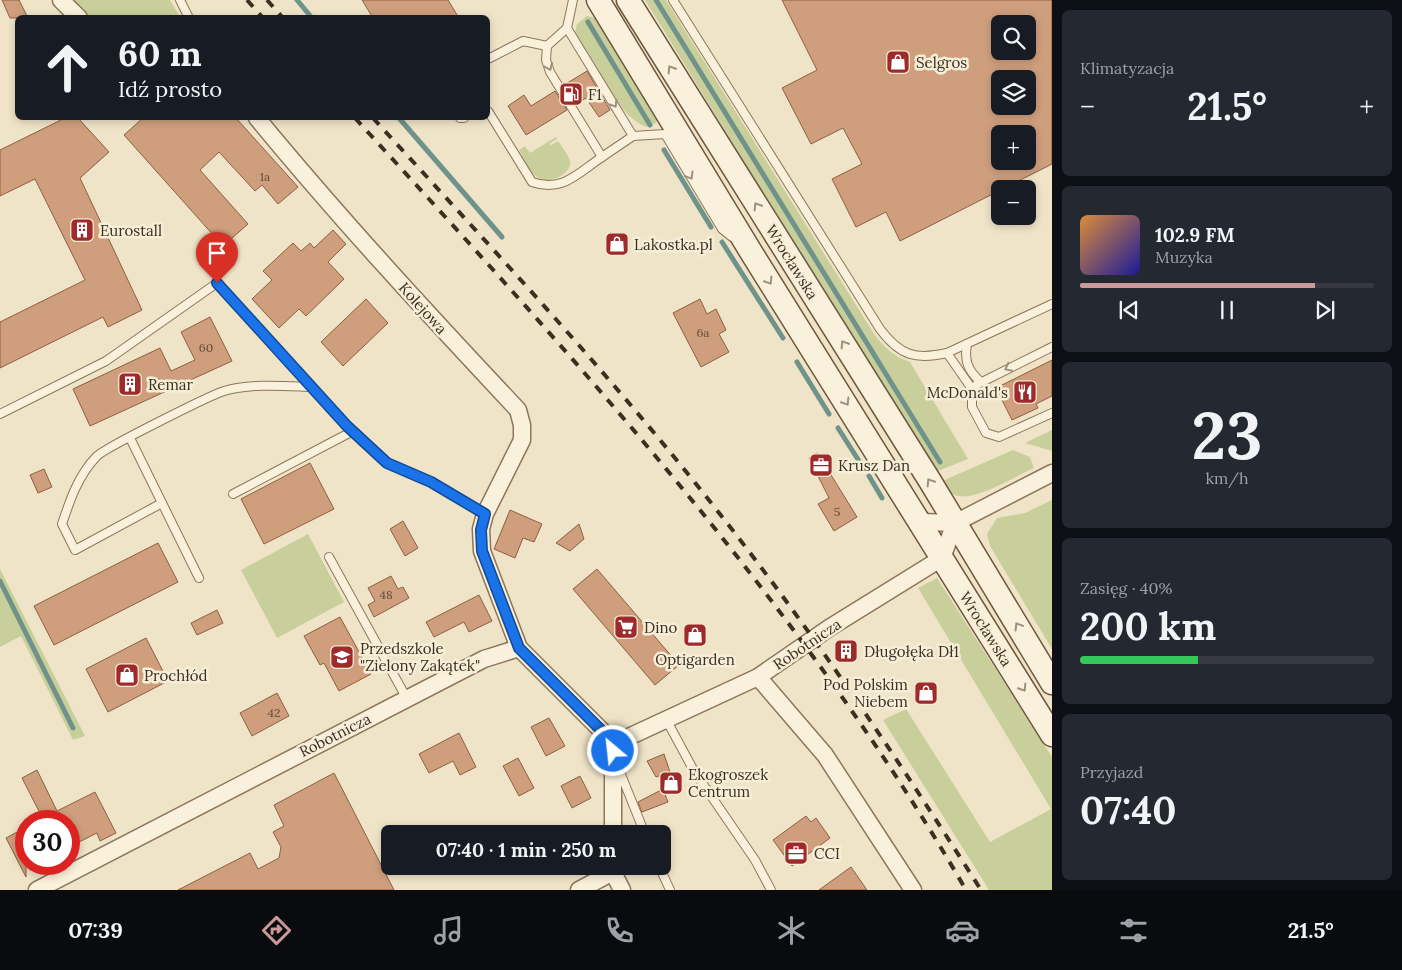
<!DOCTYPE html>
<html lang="pl">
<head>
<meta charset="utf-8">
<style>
  body { margin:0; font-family:Lora,serif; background:#242831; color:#f1f3f6; height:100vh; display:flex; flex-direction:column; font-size:19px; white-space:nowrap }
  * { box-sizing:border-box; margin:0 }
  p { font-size:16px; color:#9ea1a6 }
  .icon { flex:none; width:28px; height:28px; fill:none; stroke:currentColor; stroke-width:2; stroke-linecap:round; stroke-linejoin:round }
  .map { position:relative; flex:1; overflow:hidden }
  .panel { display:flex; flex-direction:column; gap:10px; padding:10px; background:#0d0f14; width:350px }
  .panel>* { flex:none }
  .banner { position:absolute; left:15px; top:15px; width:475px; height:105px; border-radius:8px; box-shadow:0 2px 8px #0003; background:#171b24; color:#f1f3f6; overflow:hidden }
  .buttons { position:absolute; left:991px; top:15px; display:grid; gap:10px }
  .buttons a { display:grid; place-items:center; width:45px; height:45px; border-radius:8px; background:#171b24; box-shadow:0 2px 8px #0003; font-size:25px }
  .speed { position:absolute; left:15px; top:810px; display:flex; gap:10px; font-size:25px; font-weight:700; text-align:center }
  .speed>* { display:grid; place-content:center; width:65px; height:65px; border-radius:50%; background:#171b24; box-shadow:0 2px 8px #0003; line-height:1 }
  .speed .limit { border:8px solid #d22; background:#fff; color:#111 }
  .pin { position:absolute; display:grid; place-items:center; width:42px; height:42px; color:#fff; margin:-51px -21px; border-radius:50% 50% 50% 0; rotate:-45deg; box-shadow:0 0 5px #0007 }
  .pin .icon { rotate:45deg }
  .me { position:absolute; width:55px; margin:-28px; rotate:332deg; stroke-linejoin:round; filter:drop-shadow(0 0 4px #0008) }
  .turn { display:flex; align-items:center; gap:18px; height:105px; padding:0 20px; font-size:22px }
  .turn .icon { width:65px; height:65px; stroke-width:2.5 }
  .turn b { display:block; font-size:35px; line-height:42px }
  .big { font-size:38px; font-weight:700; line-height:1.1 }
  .panel .tile { flex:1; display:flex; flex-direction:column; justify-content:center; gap:8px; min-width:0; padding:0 18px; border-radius:8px; background:#242831 }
  .panel .dial { align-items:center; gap:0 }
  .dial b { font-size:65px; line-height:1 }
  .song { display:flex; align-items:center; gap:15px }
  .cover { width:60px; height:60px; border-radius:8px; background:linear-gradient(135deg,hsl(30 70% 55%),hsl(240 70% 35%)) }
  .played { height:5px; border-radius:2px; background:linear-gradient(90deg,#cc999b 80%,#363941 80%) }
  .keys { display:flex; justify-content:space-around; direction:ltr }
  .heat { display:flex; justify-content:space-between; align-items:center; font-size:28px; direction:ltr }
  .charge { height:8px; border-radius:4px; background:linear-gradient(90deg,#34c759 40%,#363941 0) }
  .trip { position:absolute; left:381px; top:825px; width:290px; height:50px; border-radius:8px; background:#171b24; box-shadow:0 2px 8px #0003; font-weight:700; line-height:50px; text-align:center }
  .tabs { display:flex; height:80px; justify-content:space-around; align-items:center; background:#090b0e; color:#9ea1a6 }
  .tabs .icon { width:35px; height:35px }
  .tabs .current { color:#cc999b }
  .tabs b { font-size:22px; color:#f1f3f6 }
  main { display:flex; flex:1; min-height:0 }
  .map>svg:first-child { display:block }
</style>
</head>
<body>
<main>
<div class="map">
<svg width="1052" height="890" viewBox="0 0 1052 890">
  <rect width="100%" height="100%" fill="#f0e4c8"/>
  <g fill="#c9cf9b">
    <path d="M69,0H170L180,17H87Z"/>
    <path d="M645,0H666L874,334C884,347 893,356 910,362L968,459L938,471L932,468Z"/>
    <path d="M587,16L598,18L660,116L656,123L647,127C618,118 591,59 575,33L577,24Z"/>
    <path d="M556,137L557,139L549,144L551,145L558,141C562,147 569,155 570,162C572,174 549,184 540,179C530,174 524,159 519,150L525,146L530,153Z"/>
    <path d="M1052,430V451L1025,443Z"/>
    <path d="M1013,450L1030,457L1034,468C1016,476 977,500 958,496C949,494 945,488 940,482Z"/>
    <path d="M1052,500V649L990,546L987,534L997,518L1025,513Z"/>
    <path d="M308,534L344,602L277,638L241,570Z"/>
    <path d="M0,569L85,736L73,740L21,636L0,647Z"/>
    <path d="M937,578L1052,757V890H989L883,720L906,709L990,842L1051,809L918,588Z"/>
  </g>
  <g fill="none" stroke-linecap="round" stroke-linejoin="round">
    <g stroke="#6f938a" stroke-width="5">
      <path d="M297,0L312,18"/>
      <path d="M656,0L940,462"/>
      <path d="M588,22L650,125"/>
      <path d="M399,118L502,237"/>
      <path d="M664,150L711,227"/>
      <path d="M722,242L783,338"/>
      <path d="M797,362L829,414"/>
      <path d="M838,428L859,461"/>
      <path d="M869,476L882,498"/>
      <path d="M0,581L73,728"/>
    </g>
  </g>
  <g fill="#cf9f7d" stroke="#8d5f41" fill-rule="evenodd">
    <path d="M2,0H19L28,18H10Z"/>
    <path d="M362,0H448L459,18H373Z"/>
    <path d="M782,0H1052V164L900,241L886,212L856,227L832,179L862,164L843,128L811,144L782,88L817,70ZM1000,24H1028V51H1000ZM1000,79H1028V106H1000ZM1000,134H1028V161H1000Z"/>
    <path d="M587,71L610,110L599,117L586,98L576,104L564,85Z"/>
    <path d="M555,91L567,110L526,135L508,106L524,95L531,106Z"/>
    <path d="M65,118H78L109,152L80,178L142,310L108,327L103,317L0,368V322L85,280L35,179L0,196V150Z"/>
    <path d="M143,118H236L298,187L278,204L262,185L255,191L219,152L200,170L248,224L223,246L124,135Z"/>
    <path d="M333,230L346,244L328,262L344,279L306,316L299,309L279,328L252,299L272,280L263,271L293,243L301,251L310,243L314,248Z"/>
    <path d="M366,299L388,323L343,366L321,342Z"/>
    <path d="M700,299L707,314L716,309L726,330L719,334L729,352L701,367L673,313Z"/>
    <path d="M210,317L232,361L90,426L73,389L160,348L171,371L195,360L181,332Z"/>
    <path d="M1052,360V396L1036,404L1038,408L1012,420L996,388Z"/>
    <path d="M817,453L820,457L825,454L832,468L828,470L857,517L834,531L818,504L829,498L809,458Z"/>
    <path d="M310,463L334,509L264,544L241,499Z"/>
    <path d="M44,469L52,487L38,493L30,475Z"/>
    <path d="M510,510L542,524L534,542L523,538L515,558L494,549Z"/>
    <path d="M403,521L418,548L405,556L390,529Z"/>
    <path d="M579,524L584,539L570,551L556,543Z"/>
    <path d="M158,543L178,582L54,645L34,606Z"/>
    <path d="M597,569L679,665L655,685L573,589Z"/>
    <path d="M391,576L398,589L403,587L409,598L374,617L368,605L375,601L368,588Z"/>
    <path d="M479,595L492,621L469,632L464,622L434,637L426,622Z"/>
    <path d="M217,610L223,623L197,635L191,623Z"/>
    <path d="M340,617L371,674L339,691L324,663L320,665L304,636Z"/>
    <path d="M146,638L168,681L108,712L86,669Z"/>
    <path d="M847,640L856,653L844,661L835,648Z"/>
    <path d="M277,693L289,716L252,736L240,713Z"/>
    <path d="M549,718L565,746L546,756L531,727Z"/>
    <path d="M459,733L476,767L460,775L453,761L429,773L419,754Z"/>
    <path d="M664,754L670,772L656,777L647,761Z"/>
    <path d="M518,758L534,788L519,796L503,766Z"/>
    <path d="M37,770L57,811L95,792L116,833L100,841L97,833L69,847V821H38L43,819L22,778Z"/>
    <path d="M334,773L394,890H178L250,853L258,869L279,858L281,847L273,832L284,826L274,805Z"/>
    <path d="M580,776L591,798L572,808L561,786Z"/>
    <path d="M663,789L668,802L642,812L638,802Z"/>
    <path d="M806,816L811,822L816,818L830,838L792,866L773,840Z"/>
    <path d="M19,831L26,844V877L6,838Z"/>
    <path d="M851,867L867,890H819Z"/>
  </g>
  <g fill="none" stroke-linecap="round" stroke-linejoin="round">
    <g stroke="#8d765c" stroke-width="10">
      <g id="service">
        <path d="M180,0L189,18"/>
        <path d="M573,0L567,28L633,136L665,134L722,229L732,237"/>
        <path d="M673,0L880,329C900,356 916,360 947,353L1052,304"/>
        <path d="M567,28L547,46L546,60L550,72L602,157L633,136"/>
        <path d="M488,59L523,41L547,46"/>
        <path d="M488,111L532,182C562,193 578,173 602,157"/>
        <path d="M460,118H464"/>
        <path d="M967,344C964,361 968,371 981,382"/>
        <path d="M1052,347L976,385L972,389V407L986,433L999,437L1052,413"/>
        <path d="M947,353L972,389"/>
        <path d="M0,414L106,361L217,283L347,426L387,463L431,482L485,514"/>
        <path d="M130,438L162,503L75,550L62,524C70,500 78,476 96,457C102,449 211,395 224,391C251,383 284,386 312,387"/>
        <path d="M233,494L353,431"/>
        <path d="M162,503L199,578"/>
        <path d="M329,557L407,699"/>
        <path d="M667,721L694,771L755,860L771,890"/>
        <path d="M618,767L645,834"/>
        <path d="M659,866L670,890"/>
      </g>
    </g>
    <g stroke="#8d765c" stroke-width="19">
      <g id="minor">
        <path d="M61,0L79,18"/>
        <path d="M257,118C340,219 429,315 518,410L522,425V440L485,514L481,529L482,551L519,648L607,736L622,740L758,677L829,628L942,558L955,523"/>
        <path d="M921,522L955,523L1052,473"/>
        <path d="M758,677L825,755L913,890"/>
        <path d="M613,739V834"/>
        <path d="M613,872L622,890"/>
        <path d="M37,890L484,659L519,648"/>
        <path d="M579,890L613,872V866"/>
      </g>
    </g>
    <g stroke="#6f573f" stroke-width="25">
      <g id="secondary">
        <path d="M598,0L751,252L1052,735"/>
        <path d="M628,0L930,481L1052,683"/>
      </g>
    </g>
    <use href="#service" stroke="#faf1dc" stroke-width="8"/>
    <use href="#minor" stroke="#faf1dc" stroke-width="16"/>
    <use href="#secondary" stroke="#faf1dc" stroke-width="22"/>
    <g stroke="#3d2e20" stroke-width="4" stroke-dasharray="9 9" stroke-linecap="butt">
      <path d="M247,0L263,18"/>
      <path d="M267,0L283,18"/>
      <path d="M355,118C577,361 800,603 966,890"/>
      <path d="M373,118C489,245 606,370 712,504C810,627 897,758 981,890"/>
    </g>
  </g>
  <defs><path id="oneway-chevron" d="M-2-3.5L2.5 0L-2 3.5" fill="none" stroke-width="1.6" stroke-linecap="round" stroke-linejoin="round" transform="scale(1.25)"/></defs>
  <g stroke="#9c907e">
    <use href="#oneway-chevron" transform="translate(549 67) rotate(67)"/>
    <use href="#oneway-chevron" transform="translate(671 69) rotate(-122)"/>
    <use href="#oneway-chevron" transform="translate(614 104) rotate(58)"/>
    <use href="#oneway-chevron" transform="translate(690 176) rotate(59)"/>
    <use href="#oneway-chevron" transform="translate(757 206) rotate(-122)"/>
    <use href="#oneway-chevron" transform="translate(769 281) rotate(58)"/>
    <use href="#oneway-chevron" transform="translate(844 344) rotate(-122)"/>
    <use href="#oneway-chevron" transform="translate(1008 368) rotate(154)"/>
    <use href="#oneway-chevron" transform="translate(846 402) rotate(58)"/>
    <use href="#oneway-chevron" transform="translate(930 482) rotate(-122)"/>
    <use href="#oneway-chevron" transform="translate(1018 626) rotate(-121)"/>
    <use href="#oneway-chevron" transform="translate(1023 688) rotate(58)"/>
  </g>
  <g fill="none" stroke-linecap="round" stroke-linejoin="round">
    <g stroke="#114b97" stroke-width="12">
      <path id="route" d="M217,283L347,426L387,463L431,482L485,514L481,530L482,551L519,648L607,736L613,739V751"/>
    </g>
    <use href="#route" stroke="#1a73e8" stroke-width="9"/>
  </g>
  <defs>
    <g id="shop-square" transform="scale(1.25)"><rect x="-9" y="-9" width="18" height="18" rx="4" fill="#9e2a2b" stroke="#f7eed8"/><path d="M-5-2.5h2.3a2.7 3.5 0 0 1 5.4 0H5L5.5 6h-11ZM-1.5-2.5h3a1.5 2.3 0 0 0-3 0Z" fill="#fff"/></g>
    <g id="fuel-square" transform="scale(1.25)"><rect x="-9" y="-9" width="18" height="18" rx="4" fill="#9e2a2b" stroke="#f7eed8"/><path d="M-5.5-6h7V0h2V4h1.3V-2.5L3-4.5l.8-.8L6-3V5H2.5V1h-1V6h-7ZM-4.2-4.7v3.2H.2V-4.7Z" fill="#fff"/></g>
    <g id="building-square" transform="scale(1.25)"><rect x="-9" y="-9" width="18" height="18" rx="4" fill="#9e2a2b" stroke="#f7eed8"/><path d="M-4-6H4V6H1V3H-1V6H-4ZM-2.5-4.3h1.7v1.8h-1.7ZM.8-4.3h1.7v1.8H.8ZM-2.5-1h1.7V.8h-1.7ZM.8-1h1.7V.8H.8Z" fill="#fff"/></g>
    <g id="restaurant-square" transform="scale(1.25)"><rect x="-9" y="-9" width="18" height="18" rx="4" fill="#9e2a2b" stroke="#f7eed8"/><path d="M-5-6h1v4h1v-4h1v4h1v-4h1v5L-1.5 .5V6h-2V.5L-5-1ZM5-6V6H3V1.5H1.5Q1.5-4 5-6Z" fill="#fff"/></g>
    <g id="office-square" transform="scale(1.25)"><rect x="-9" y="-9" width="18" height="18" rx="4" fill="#9e2a2b" stroke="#f7eed8"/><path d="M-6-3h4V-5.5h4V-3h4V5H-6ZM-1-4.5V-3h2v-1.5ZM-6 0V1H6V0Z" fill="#fff"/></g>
    <g id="supermarket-square" transform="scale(1.25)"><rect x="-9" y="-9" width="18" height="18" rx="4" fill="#9e2a2b" stroke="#f7eed8"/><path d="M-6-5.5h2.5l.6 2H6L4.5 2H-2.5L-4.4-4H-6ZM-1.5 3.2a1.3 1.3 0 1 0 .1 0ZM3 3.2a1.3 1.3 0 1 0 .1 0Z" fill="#fff"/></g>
    <g id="school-square" transform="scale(1.25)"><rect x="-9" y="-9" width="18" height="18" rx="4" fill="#9e2a2b" stroke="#f7eed8"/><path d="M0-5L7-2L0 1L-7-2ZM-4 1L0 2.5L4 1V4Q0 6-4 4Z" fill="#fff"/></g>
  </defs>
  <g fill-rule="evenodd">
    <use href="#shop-square" x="898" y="62"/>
    <use href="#fuel-square" x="571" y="94"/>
    <use href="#building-square" x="82" y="230"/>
    <use href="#shop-square" x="617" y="244"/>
    <use href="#building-square" x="130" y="384"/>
    <use href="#restaurant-square" x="1025" y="392"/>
    <use href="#office-square" x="821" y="465"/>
    <use href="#supermarket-square" x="626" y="627"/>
    <use href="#shop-square" x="695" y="635"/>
    <use href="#building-square" x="846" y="651"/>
    <use href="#school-square" x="342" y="657"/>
    <use href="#shop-square" x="127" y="675"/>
    <use href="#shop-square" x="926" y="693"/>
    <use href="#shop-square" x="671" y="783"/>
    <use href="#office-square" x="796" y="853"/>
  </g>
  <g text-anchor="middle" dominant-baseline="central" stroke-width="5" stroke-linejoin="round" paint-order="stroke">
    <g font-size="12" fill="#624a37">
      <text x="265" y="176">1a</text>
      <text x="703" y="332">6a</text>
      <text x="206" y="347">60</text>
      <text x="837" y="511">5</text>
      <text x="386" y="594">48</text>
      <text x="274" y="712">42</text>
    </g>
    <g font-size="15" fill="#3d2e20" stroke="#f7eed8" text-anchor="start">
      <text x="916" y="62">Selgros</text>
      <text x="588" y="94">F1</text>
      <text x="100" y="230">Eurostall</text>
      <text x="634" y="244">Lakostka.pl</text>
      <text x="148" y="384">Remar</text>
      <text x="1008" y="392" text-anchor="end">McDonald's</text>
      <text x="838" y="465">Krusz Dan</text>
      <text x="644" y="627">Dino</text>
      <text x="360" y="648">Przedszkole<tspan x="360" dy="17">"Zielony Zakątek"</tspan></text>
      <text x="864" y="651">Długołęka Dł1</text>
      <text x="695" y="659" text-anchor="middle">Optigarden</text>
      <text x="144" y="675">Prochłód</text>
      <text x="908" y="684" text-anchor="end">Pod Polskim<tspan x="908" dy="17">Niebem</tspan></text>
      <text x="688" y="774">Ekogroszek<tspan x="688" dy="17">Centrum</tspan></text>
      <text x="814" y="853">CCI</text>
    </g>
    <g font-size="15" fill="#3d2e20" stroke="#f7eed8">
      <text transform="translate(792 262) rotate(58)">Wrocławska</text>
      <text transform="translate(423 308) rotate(48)">Kolejowa</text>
      <text transform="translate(986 629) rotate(58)">Wrocławska</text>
      <text transform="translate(807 644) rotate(-34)">Robotnicza</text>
      <text transform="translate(335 735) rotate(-27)">Robotnicza</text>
    </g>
  </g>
</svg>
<div class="buttons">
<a><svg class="icon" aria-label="search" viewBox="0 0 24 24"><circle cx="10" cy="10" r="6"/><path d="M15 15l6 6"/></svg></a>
<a><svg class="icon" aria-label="layers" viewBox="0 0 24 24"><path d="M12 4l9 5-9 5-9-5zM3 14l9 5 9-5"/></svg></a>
<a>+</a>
<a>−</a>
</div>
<div class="speed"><div class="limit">30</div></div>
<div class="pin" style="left:217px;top:283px;background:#d93025"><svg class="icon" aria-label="arrive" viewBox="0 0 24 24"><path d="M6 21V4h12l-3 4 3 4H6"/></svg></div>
<svg class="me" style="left:613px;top:751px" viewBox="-20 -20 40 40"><circle r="17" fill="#1a73e8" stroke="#fff" stroke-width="3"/><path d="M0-11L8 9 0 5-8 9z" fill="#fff"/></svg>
<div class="trip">07:40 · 1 min · 250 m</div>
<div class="banner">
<div class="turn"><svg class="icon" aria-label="ahead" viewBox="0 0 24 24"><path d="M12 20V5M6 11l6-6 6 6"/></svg><div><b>60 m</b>Idź prosto</div></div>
</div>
</div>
<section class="panel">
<div class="tile"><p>Klimatyzacja</p>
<div class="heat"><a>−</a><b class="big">21.5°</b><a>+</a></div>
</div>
<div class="tile">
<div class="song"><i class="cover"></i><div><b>102.9 FM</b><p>Muzyka</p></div></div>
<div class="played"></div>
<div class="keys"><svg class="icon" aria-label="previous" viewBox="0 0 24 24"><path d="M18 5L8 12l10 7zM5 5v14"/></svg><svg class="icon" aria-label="pause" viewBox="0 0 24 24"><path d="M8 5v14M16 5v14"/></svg><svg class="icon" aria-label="next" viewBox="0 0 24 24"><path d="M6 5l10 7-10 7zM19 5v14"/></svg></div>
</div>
<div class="tile dial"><b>23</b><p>km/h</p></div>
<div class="tile"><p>Zasięg · 40%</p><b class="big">200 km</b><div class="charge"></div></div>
<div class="tile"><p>Przyjazd</p><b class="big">07:40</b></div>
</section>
</main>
<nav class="tabs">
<b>07:39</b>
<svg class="icon current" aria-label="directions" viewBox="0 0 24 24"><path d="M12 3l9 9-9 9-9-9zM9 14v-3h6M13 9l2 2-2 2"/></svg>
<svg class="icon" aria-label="music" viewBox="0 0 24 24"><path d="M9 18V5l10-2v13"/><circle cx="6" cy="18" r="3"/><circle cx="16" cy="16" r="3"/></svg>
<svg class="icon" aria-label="phone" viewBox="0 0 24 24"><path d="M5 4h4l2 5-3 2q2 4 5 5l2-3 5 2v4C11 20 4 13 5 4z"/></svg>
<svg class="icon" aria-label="climate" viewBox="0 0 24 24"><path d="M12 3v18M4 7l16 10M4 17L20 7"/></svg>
<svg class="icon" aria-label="car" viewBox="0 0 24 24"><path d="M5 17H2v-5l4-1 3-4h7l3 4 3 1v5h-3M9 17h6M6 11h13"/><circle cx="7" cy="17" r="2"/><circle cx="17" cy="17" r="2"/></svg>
<svg class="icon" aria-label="filters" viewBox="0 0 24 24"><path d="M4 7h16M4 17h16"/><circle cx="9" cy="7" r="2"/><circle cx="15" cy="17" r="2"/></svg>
<b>21.5°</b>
</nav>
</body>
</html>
